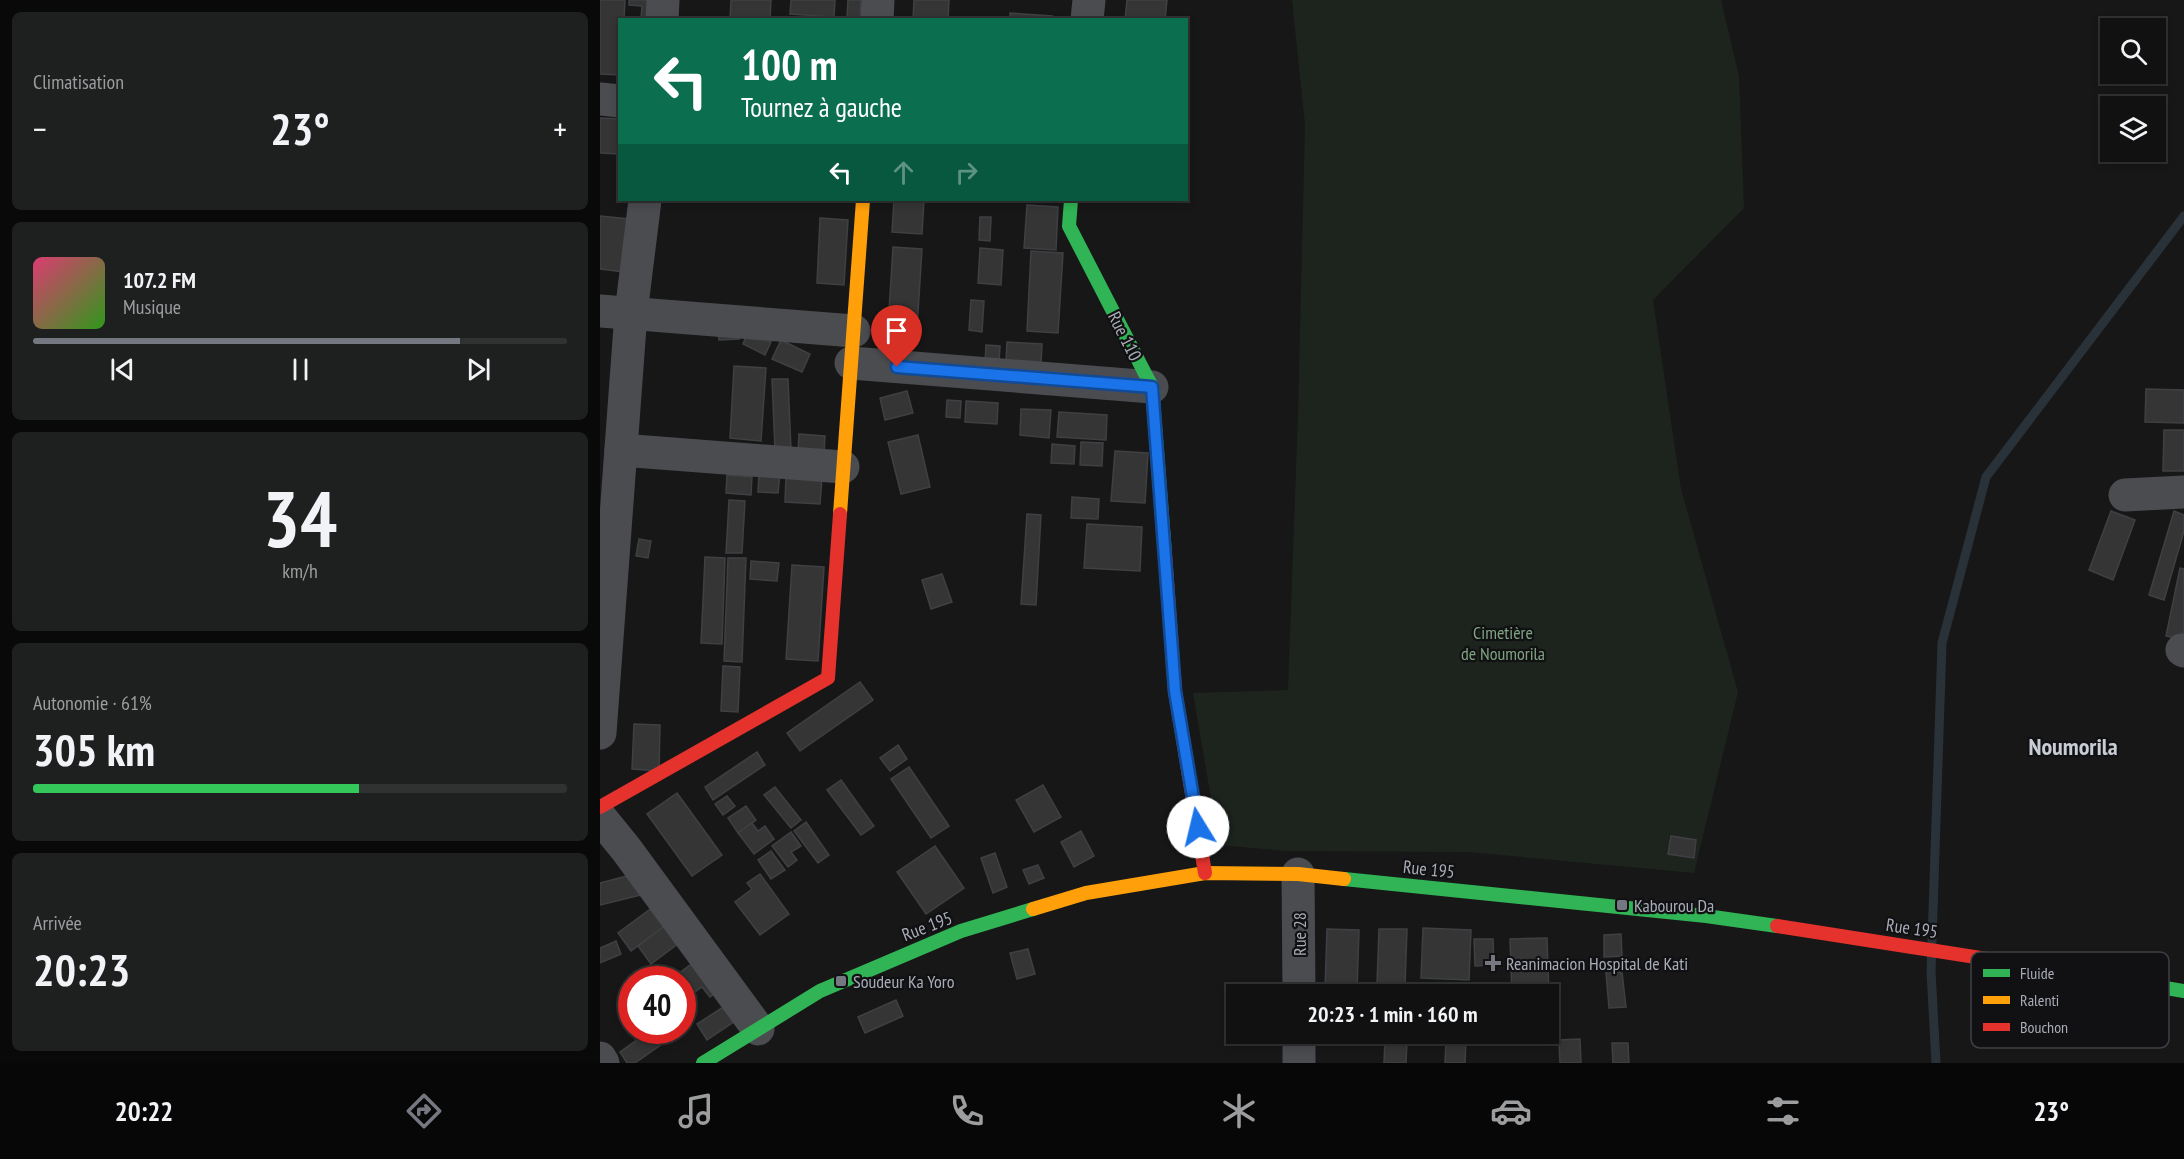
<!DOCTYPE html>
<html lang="fr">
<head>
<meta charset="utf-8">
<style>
  body { margin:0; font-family:"PT Sans Narrow",sans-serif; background:#1e1f1f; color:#f1f3f6; height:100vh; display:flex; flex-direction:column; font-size:22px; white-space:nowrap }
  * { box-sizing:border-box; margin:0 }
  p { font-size:20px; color:#9c9d9f }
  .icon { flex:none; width:33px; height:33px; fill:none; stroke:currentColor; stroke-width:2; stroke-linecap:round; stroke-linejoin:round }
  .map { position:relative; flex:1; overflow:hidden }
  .details { display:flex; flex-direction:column; gap:12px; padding:12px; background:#090909; width:600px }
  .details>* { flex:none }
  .hud { position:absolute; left:18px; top:18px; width:570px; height:183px; border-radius:0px; box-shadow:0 3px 9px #0003,0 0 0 2px #303131; background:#0b6e4f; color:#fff; overflow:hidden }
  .buttons { position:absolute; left:1500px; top:18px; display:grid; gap:12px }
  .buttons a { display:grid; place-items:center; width:66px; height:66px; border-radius:0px; background:#111; box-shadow:0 3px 9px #0003,0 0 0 2px #303131; font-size:30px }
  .speed { position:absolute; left:18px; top:966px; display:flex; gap:12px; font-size:30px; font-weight:700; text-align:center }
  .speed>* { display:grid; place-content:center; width:78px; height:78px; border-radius:50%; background:#111; box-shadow:0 3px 9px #0003,0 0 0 2px #303131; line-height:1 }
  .speed .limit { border:9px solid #d22; background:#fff; color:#111 }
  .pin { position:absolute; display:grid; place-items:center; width:51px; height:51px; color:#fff; margin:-62px -26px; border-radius:50% 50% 50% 0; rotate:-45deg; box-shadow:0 0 6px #0007 }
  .pin .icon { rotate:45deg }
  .me { position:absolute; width:66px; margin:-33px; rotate:351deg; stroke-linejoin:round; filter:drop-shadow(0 0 4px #0008) }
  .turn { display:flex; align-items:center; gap:21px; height:126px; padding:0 24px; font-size:27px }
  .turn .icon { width:78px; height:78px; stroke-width:2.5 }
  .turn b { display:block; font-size:42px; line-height:51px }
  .lanes { display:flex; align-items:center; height:57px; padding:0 24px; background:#0003; justify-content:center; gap:30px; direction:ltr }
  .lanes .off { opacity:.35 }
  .big { font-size:45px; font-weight:700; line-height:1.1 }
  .details .widget { flex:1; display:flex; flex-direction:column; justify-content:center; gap:9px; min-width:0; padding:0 21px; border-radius:9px; background:#1e1f1f }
  .details .dial { align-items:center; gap:0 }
  .dial b { font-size:78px; line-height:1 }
  .song { display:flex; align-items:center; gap:18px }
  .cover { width:72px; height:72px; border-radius:9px; background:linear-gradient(135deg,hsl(340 70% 55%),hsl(110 70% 35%)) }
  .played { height:6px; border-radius:3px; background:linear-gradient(90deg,#757880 80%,#303131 80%) }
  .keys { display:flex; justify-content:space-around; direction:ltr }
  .heat { display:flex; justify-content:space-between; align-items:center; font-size:33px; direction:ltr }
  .charge { height:9px; border-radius:4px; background:linear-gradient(90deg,#34c759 61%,#303131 0) }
  .trip { position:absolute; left:626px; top:984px; width:333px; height:60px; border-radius:0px; background:#111; box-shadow:0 3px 9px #0003,0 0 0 2px #303131; font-weight:700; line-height:60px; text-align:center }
  .dock { display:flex; height:96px; justify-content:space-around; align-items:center; background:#070707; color:#9c9d9f }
  .dock .icon { width:42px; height:42px }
  .dock .active { color:#757880 }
  .dock b { font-size:27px; color:#f1f3f6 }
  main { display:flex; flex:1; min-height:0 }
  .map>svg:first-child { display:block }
</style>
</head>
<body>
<main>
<section class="details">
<div class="widget"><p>Climatisation</p>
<div class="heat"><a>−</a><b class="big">23°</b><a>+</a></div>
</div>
<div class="widget">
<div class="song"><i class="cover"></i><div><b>107.2 FM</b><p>Musique</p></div></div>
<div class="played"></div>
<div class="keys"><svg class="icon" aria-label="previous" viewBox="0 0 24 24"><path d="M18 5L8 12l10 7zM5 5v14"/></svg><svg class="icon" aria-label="pause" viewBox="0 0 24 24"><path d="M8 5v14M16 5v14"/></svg><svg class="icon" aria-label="next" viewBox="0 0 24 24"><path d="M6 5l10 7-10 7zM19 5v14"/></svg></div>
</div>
<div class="widget dial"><b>34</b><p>km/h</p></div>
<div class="widget"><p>Autonomie · 61%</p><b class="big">305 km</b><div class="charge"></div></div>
<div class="widget"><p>Arrivée</p><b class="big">20:23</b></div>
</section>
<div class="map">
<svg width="1584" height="1063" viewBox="0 0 1584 1063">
  <rect width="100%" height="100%" fill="#171717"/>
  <path fill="#1d241e" d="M692,0H1121L1139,76L1144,208L1053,300L1081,489L1138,692L1094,873L869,852L687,851L619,845L593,693L688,690L698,415L705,125Z"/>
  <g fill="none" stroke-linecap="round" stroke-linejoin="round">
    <path stroke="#2a3239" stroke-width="9" d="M1336,1063L1331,971L1342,643L1386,477L1584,216"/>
  </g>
  <g fill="#353536" stroke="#3f4043" stroke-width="1.5">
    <path d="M0,0H25L24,20H20V75L0,74Z"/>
    <path d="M29,0H63L62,19L41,18L42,6L29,5Z"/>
    <path d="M131,0H171L170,20H130Z"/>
    <path d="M191,0H235L234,17L190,14Z"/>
    <path d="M248,0H261L260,19L247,18Z"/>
    <path d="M314,0H349L348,20H313Z"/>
    <path d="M527,0H567L565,20H525Z"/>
    <path d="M410,13L452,16L451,20H410Z"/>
    <path d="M0,118L20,119V154L0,153Z"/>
    <path d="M294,200H324L322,234L292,232Z"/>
    <path d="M427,205L458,207L456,250L424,248Z"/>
    <path d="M0,216L29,219L23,272L0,269Z"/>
    <path d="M380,217H391L390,241L379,240Z"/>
    <path d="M220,218L248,220L244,285L217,283Z"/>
    <path d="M293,247L322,249L316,344L287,343Z"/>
    <path d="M380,248L403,250L401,285L378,283Z"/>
    <path d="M431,251L463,253L458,333L427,331Z"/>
    <path d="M371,300L384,301L382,332L369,330Z"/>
    <path d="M138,328L139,339L119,340L118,329Z"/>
    <path d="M148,332L171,342L165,355L143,344Z"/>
    <path d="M181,340L210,354L202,372L172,359Z"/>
    <path d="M407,342L442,344L441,363L406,361Z"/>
    <path d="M386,345L400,346L399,363L385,362Z"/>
    <path d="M134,366L166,368L161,441L130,438Z"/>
    <path d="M172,379H188L191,450H175Z"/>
    <path d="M1546,389L1584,390V423L1545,422Z"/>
    <path d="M307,391L313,413L285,420L280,398Z"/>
    <path d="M347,400L361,401L360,418L346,417Z"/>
    <path d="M366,401L398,403L397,424L365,422Z"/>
    <path d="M421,409L451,410L449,438L420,435Z"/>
    <path d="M459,412L507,415L506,440L457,437Z"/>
    <path d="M1564,430H1584V471H1563Z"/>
    <path d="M199,434L225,436L224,454L198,452Z"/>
    <path d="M318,435L330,487L301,494L288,442Z"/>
    <path d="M481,442L503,443L502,466L480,465Z"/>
    <path d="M452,444L475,446L474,464L451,463Z"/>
    <path d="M515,451L548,453L545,503L511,501Z"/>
    <path d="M159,472L180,473L178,493L158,492Z"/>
    <path d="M127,475L152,477L151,495L126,493Z"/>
    <path d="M186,476L222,478L220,504L185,502Z"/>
    <path d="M472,497L499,499L498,519L471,518Z"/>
    <path d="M129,500L145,501L142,553H126Z"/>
    <path d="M1511,511L1535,520L1513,580L1489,570Z"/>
    <path d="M1574,511L1584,515V531L1564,600L1549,595Z"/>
    <path d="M427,514L441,515L436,605L421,604Z"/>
    <path d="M487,524L542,527L540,571L484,568Z"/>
    <path d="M39,539L51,541L48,558L36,556Z"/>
    <path d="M105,557L125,558L122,644L101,643Z"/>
    <path d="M128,558H146L142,662L124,661Z"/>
    <path d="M151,561L179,563L177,581L150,579Z"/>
    <path d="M192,565L224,567L218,661L186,659Z"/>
    <path d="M1580,568L1584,569V640L1566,636Z"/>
    <path d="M342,574L352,602L331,609L322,580Z"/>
    <path d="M123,666L140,667L138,712L121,711Z"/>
    <path d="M260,682L273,700L200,751L187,733Z"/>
    <path d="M34,724L60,725L59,771L32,769Z"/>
    <path d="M298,745L307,759L290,771L280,758Z"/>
    <path d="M157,752L165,765L113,800L105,787Z"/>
    <path d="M309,767L349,826L331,838L291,779Z"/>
    <path d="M241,780L274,826L261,835L227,790Z"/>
    <path d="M443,785L461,817L434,832L416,800Z"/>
    <path d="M175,787L201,820L191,828L164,795Z"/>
    <path d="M77,793L122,855L92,876L47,814Z"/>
    <path d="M127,796L135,806L123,815L115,804Z"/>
    <path d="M146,806L156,820L138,833L128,818Z"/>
    <path d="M206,822L229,855L218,863L194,831Z"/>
    <path d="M152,823L158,831L165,826L174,839L154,854L138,833Z"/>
    <path d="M481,831L494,856L474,867L461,842Z"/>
    <path d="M191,832L201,846L191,852L197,860L188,867L172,846Z"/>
    <path d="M1071,836L1096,840L1094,858L1068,854Z"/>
    <path d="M335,846L364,888L326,914L297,872Z"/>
    <path d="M171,851L185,870L171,879L158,860Z"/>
    <path d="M395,853L407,887L393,893L381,858Z"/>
    <path d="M438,865L444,878L429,884L423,870Z"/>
    <path d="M34,874L49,893L0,905V883Z"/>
    <path d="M160,874L189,914L160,935L135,902L152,889L147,883Z"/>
    <path d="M57,904L70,922L31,951L18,933Z"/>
    <path d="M70,922L83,940L51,964L38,946Z"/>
    <path d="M823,928L871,930L869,980L821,978Z"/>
    <path d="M727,929L759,930L757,991L725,990Z"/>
    <path d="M779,929H807L805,986L777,984Z"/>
    <path d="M1021,934L1022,956L1004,957V935Z"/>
    <path d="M947,938L949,998L948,994H912L910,939Z"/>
    <path d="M874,939H893L894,965L875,966Z"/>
    <path d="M16,941L21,954L0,963V948Z"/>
    <path d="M428,949L435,974L417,979L410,953Z"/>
    <path d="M101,957L123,987L110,997L102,987L85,999L82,996V980L71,979Z"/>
    <path d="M1022,972L1026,1007L1009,1008L1006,973Z"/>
    <path d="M134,1000L144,1015L107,1040L97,1024Z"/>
    <path d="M296,1000L303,1016L265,1033L258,1017Z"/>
    <path d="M82,1018L88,1026L82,1030Z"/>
    <path d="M51,1030H82L35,1063H27L20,1052Z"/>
    <path d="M846,1039H866L865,1063H845Z"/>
    <path d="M980,1039L981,1063H960L959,1040Z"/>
    <path d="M785,1040L807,1041L806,1063H784Z"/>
    <path d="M1012,1043H1028L1029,1063H1013Z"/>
  </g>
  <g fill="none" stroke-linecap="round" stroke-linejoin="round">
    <g stroke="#4b4c50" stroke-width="33">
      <path d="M62,20L63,0"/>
      <path d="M277,20L278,0"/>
      <path d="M487,20L489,0"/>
      <path d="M0,99L20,101"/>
      <path d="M0,311L254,331"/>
      <path d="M251,363L552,387"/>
      <path d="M21,450L243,467"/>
      <path d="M1525,495L1584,492"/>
      <path d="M1582,650L1584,651"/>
      <path d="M0,733L31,313L45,200"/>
      <path d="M0,817L26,849L158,1029"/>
      <path d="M698,874L699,994"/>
      <path d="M699,1034V1063"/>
      <path d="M0,1058L3,1063"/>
    </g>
    <g stroke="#30b455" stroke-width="14">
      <path d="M471,200L469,226L552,387L565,554"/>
      <path d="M744,879L1106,916L1177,926"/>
      <path d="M1477,973L1584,991"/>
      <path d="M103,1063L220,991L361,931L433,909"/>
    </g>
    <g stroke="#ff9f0a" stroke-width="14">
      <path d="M240,514L263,200"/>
      <path d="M433,909L486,893L605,873L698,874L744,879"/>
    </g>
    <g stroke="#e5322d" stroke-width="14">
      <path d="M565,554L575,691L605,873"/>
      <path d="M0,807L228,678L240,514"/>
      <path d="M1177,926L1477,973"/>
    </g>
  </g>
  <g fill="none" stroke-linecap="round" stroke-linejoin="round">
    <g stroke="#114b97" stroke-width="15">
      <path id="route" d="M297,367L552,387L575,691L598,827"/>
    </g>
    <use href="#route" stroke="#1a73e8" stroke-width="10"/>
  </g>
  <g fill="#757880" stroke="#111113" stroke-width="2">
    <rect x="1016" y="899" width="12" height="12" rx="3"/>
    <path d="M890 954h6v6h6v6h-6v6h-6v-6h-6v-6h6z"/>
    <rect x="235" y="975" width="12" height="12" rx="3"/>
  </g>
  <g text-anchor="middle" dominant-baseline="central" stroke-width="4.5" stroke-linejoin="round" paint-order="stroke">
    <g font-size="18" fill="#a8adb8" stroke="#111113">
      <text transform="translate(525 336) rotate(63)">Rue 110</text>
      <text transform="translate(829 869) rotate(6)">Rue 195</text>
      <text transform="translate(327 926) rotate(-21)">Rue 195</text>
      <text transform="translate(1312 928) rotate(8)">Rue 195</text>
      <text transform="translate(699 934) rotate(-90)">Rue 28</text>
    </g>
    <g font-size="18" fill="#7fa381" stroke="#111113">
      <text x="903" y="632">Cimetière<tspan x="903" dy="21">de Noumorila</tspan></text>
    </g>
    <g font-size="18" fill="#a8adb8" stroke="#111113" text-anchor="start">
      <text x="1034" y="905">Kabourou Da</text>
      <text x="906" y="963">Reanimacion Hospital de Kati</text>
      <text x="253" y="981">Soudeur Ka Yoro</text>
    </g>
    <g font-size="24" font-weight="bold" fill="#c9ccd4" stroke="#111113">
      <text x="1473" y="746">Noumorila</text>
    </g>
  </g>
  <rect x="1371" y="952" width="198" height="96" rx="9" fill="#111113" stroke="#3e4045" stroke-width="1.5"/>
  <rect x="1383" y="969" width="27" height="8" fill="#30b455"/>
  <rect x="1383" y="996" width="27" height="8" fill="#ff9f0a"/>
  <rect x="1383" y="1023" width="27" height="8" fill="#e5322d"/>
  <g font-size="16" fill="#a8adb8">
    <text x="1420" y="979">Fluide</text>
    <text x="1420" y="1006">Ralenti</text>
    <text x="1420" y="1033">Bouchon</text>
  </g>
</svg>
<div class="buttons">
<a><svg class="icon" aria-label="search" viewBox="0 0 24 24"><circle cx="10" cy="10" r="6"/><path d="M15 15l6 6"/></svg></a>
<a><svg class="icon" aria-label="layers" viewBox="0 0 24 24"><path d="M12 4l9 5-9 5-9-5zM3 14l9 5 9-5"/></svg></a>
</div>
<div class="speed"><div class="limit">40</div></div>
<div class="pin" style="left:297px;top:367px;background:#d93025"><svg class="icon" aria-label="arrive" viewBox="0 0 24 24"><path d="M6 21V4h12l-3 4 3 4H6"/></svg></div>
<svg class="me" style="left:598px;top:827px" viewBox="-20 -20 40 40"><circle r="19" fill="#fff"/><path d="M0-13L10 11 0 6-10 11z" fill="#1a73e8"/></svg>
<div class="trip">20:23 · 1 min · 160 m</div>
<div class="hud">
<div class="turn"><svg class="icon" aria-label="left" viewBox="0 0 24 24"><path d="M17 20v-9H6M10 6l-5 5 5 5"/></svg><div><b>100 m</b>Tournez à gauche</div></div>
<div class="lanes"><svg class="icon" aria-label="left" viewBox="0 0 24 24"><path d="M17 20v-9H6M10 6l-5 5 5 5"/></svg><svg class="icon off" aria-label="ahead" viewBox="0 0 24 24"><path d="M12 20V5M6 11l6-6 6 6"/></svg><svg class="icon off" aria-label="right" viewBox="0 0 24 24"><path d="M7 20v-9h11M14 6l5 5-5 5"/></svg></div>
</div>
</div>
</main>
<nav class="dock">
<b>20:22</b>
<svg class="icon active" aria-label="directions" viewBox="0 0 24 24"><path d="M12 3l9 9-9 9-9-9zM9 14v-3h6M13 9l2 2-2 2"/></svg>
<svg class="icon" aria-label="music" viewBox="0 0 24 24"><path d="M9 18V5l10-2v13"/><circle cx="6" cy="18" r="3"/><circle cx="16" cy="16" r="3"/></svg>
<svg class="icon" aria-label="phone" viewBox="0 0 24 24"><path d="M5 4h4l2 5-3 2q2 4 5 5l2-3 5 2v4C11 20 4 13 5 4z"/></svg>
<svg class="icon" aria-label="climate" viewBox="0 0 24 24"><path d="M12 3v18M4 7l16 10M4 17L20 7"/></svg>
<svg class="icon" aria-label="car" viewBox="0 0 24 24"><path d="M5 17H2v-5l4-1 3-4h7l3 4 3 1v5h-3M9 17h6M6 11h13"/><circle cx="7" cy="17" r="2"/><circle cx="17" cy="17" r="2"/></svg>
<svg class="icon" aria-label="filters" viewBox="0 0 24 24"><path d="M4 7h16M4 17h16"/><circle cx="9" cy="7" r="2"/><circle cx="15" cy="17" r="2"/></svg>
<b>23°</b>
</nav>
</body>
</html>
